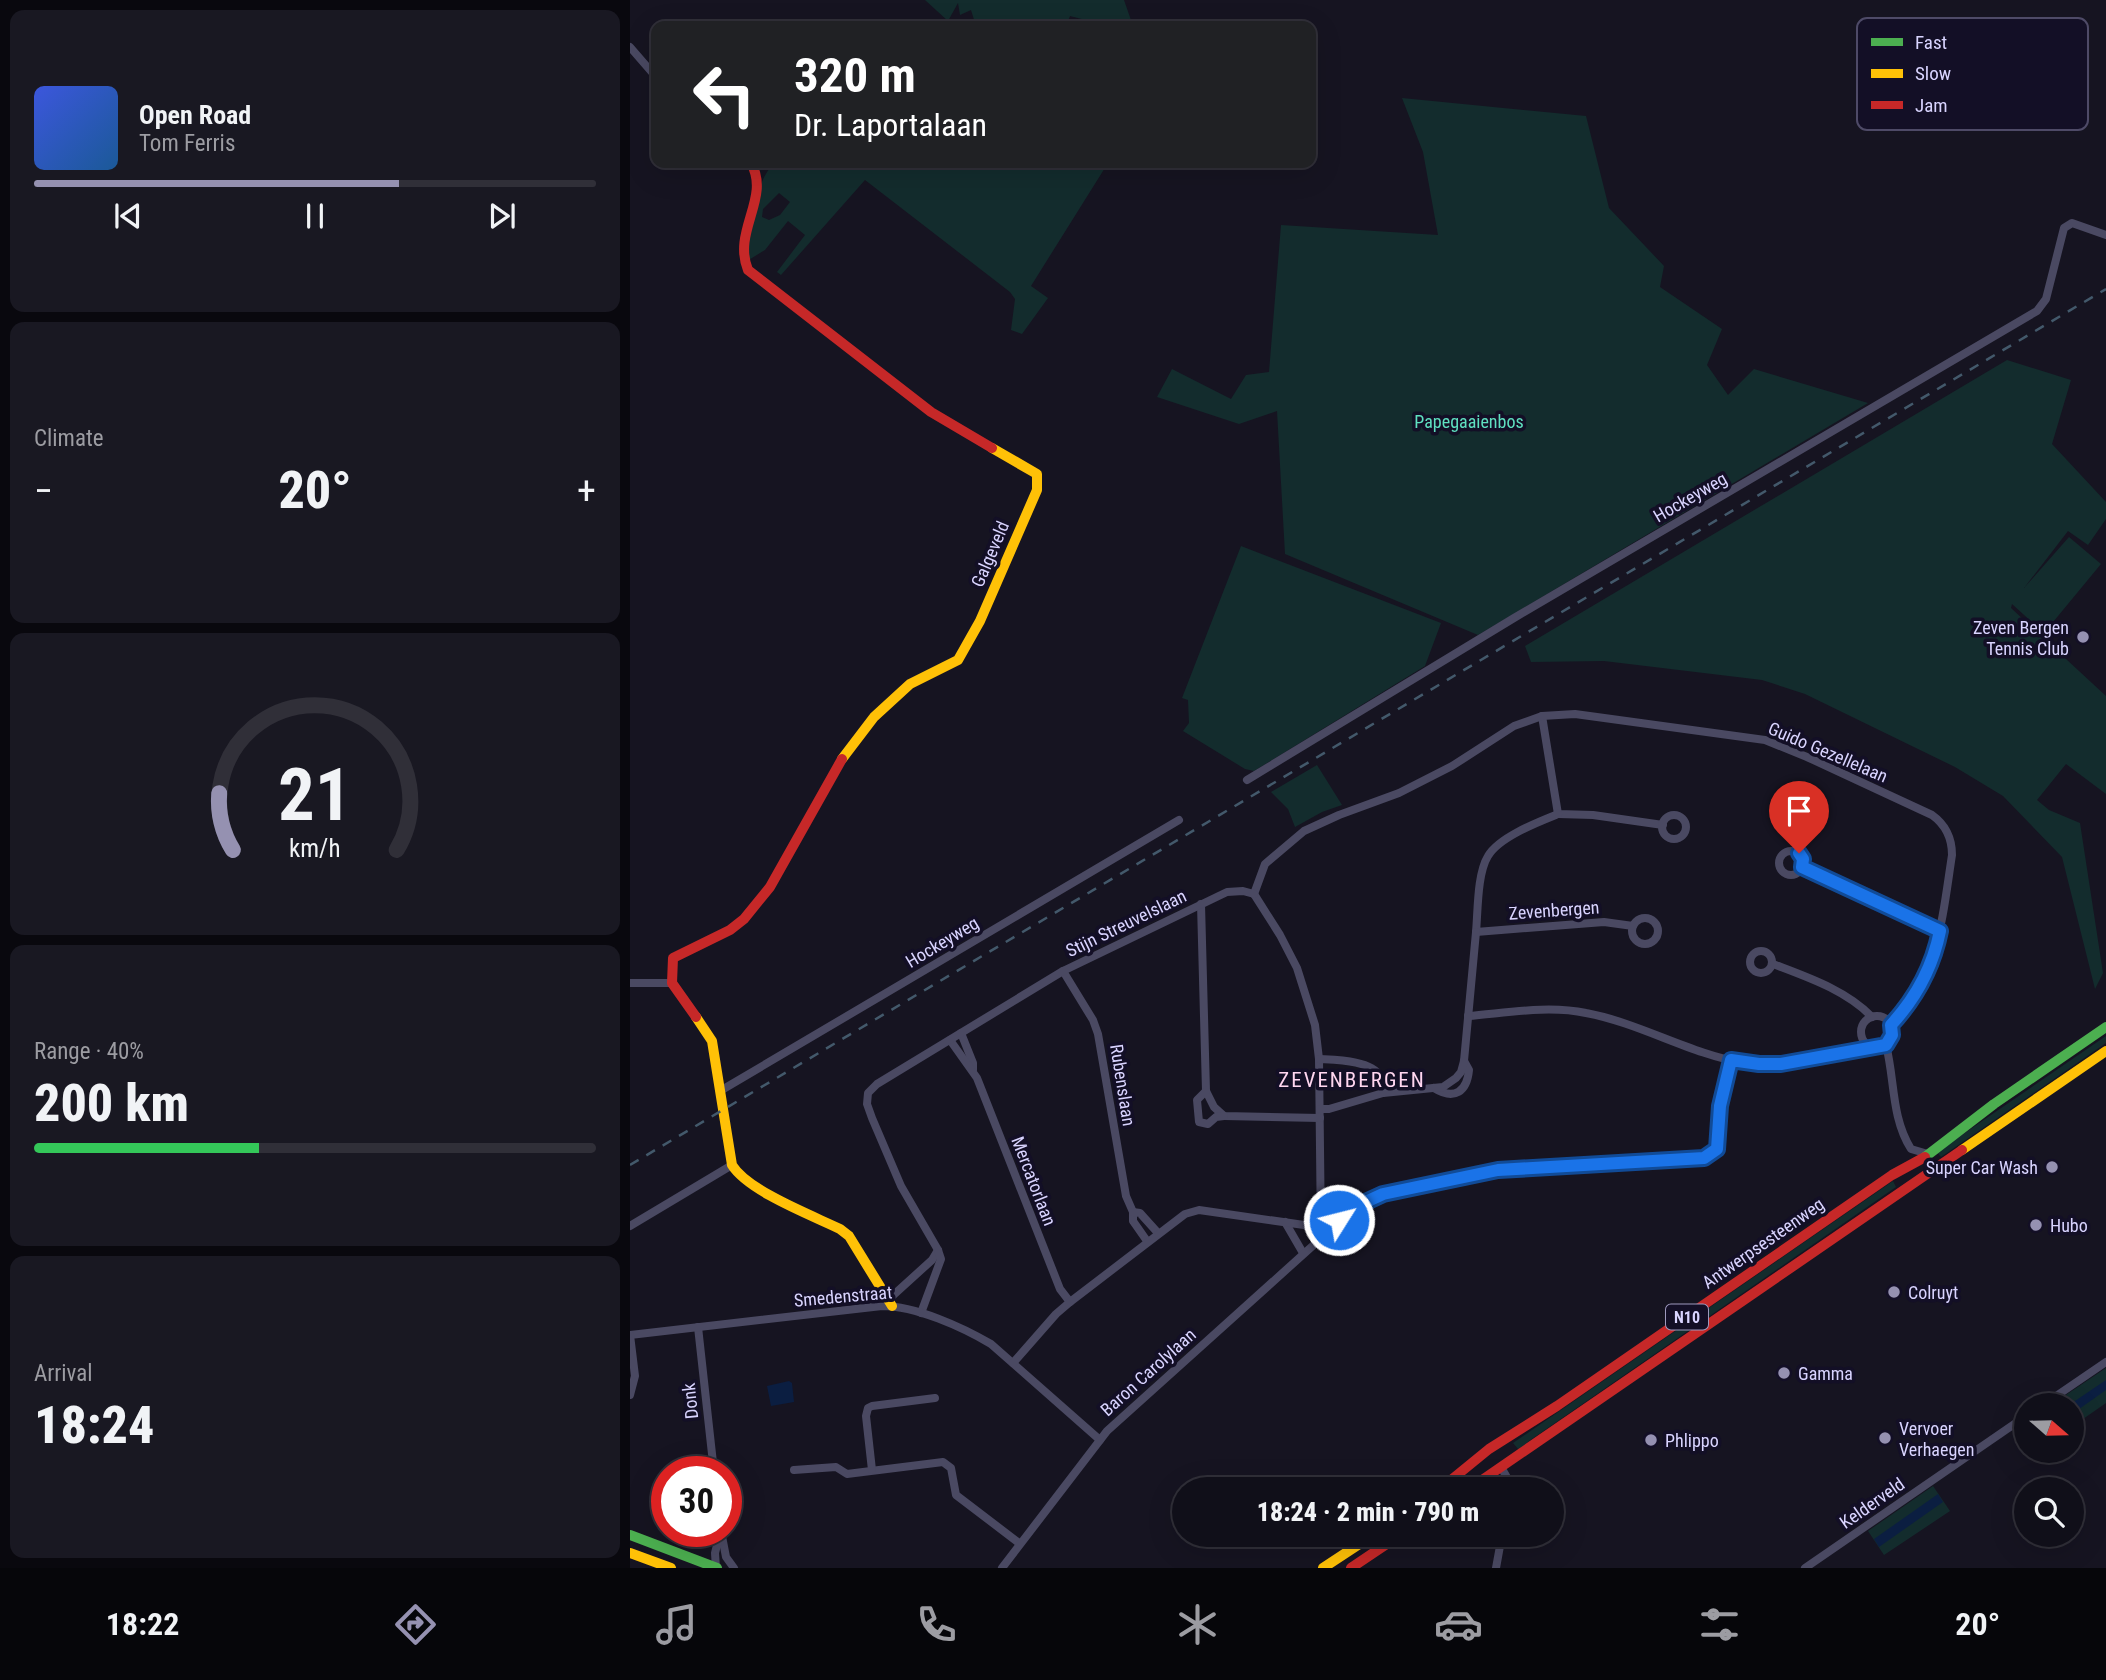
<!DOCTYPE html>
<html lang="en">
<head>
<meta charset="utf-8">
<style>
  body { margin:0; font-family:"Roboto Condensed",sans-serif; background:#191822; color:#f1f3f6; height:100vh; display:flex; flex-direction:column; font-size:26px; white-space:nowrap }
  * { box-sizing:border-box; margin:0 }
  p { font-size:23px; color:#9c9ca2 }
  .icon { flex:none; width:38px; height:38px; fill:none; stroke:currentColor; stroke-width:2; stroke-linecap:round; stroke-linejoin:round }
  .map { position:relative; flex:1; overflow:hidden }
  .details { display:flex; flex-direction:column; gap:10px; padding:10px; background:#09080e; width:630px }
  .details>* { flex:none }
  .hud { position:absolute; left:21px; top:21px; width:665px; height:147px; border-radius:14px; box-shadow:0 7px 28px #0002,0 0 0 2px #302f38; background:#202124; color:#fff; overflow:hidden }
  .needle { width:46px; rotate:110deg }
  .controls { position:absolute; left:1384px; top:1393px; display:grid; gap:14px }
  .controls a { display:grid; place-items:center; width:70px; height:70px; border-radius:50%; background:#100f19; box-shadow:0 7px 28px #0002,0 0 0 2px #302f38; font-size:35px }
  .speed { position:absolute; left:21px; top:1456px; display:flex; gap:14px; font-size:35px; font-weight:700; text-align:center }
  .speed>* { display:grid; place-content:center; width:91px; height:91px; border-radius:50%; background:#100f19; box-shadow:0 7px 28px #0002,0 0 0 2px #302f38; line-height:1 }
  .speed .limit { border:10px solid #d22; background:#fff; color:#111 }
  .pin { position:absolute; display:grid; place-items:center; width:60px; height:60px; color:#fff; margin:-72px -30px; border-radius:50% 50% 50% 0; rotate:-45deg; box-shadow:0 0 7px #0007 }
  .pin .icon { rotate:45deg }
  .me { position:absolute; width:77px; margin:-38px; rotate:54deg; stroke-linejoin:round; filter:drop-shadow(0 0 5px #0008) }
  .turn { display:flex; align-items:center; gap:24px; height:147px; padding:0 28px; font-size:32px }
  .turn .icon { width:91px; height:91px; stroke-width:2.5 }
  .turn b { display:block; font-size:49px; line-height:60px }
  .big { font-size:52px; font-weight:800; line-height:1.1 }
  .details .card { flex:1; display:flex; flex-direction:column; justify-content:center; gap:10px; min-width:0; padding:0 24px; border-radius:14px; background:#191822 }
  .details .dial { align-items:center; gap:0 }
  .dial svg { height:182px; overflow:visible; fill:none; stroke:#302f38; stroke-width:7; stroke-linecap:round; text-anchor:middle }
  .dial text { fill:#f1f3f6; stroke:none }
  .song { display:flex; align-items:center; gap:21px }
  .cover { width:84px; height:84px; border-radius:10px; background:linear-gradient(135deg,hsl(230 70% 55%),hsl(210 70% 35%)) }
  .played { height:7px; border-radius:4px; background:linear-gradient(90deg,#9591b1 65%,#302f38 65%) }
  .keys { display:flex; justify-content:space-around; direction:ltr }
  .heat { display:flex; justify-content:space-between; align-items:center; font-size:38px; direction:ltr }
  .charge { height:10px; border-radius:5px; background:linear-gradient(90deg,#34c759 40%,#302f38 0) }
  .trip { position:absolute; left:542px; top:1477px; width:392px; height:70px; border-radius:35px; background:#100f19; box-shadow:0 7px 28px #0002,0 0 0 2px #302f38; font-weight:800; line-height:70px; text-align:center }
  .menu { display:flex; height:112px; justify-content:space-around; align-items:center; background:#06060a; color:#9c9ca2 }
  .menu .icon { width:49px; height:49px }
  .menu .current { color:#9591b1 }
  .menu b { font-size:32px; color:#f1f3f6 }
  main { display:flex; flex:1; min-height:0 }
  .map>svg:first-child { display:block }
</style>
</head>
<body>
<main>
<section class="details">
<div class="card">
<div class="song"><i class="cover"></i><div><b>Open Road</b><p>Tom Ferris</p></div></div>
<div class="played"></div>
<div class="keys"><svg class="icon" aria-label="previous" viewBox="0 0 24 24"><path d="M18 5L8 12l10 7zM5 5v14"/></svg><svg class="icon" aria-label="pause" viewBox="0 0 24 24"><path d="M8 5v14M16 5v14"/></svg><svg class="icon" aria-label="next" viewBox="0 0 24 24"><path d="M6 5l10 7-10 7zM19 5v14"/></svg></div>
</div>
<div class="card"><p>Climate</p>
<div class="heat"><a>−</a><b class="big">20°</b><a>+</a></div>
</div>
<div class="card dial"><svg viewBox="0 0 100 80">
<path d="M14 69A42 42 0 1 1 86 69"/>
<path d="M14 69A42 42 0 0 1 8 44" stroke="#9591b1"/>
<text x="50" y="56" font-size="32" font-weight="700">21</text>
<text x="50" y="72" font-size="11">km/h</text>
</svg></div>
<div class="card"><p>Range · 40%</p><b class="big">200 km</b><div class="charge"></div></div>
<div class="card"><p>Arrival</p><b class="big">18:24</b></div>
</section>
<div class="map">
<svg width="1476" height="1568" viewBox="0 0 1476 1568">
  <rect width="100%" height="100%" fill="#161421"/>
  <g fill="#132c2d" fill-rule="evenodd">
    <path d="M295,0H494L503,26H479L440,16L436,26H372L355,22L346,26L341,10L330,15L328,3L318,21Z"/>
    <path d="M772,98L956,116L979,208L1034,266L1030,287L1092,329L1077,365L1098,395L1124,369L1238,403L848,635L655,554L647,411L609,424L527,397L542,369L601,399L616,375L639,372L651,225L808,235L793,152Z"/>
    <path d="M144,163H254L258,166L262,163H478L401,286L418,298L392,334L381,330L385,299L380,292L235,180L151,275L147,272L175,235L158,221L135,250L117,261C116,233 124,184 144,163ZM149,193L160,202L150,215L139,220L132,217L133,209Z"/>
    <path d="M1377,360L1441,380L1422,444L1476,502V519L1458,545L1438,531L1394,588L1439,537L1471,564L1414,633L1382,604L1381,608L1476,696V794L1436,764L1407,800L1419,810L1450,823L1473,973L1465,989L1432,857L1373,796L1325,767L1175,694L1132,680L974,661L901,662L895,646Z"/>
    <path d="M611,546L811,623L795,666L624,771L615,769L553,731L559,723L558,700L552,698Z"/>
    <path d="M687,765L712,805L692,812L665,827L658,809L641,792Z"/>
    <path d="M1476,1036V1043L1311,1157L1307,1152Z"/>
    <path d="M1263,1181L1266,1187L899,1441L889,1450L883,1443Z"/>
    <path d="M1476,1368V1403L1443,1426L1442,1405H1430L1427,1401Z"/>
    <path d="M1303,1486L1320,1511L1254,1555L1238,1531Z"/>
  </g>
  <g fill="#0b1e41">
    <path d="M1476,1380V1390L1442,1414V1405H1439Z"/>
    <path d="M159,1381L162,1383L164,1402L141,1406L137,1386Z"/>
    <path d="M1308,1494L1313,1502L1249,1547L1244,1539Z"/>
  </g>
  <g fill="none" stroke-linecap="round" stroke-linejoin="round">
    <g stroke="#4a4962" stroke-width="8">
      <path d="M0,47L26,77"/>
      <path d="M912,716L928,814L963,815L1033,825"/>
      <path d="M617,780L884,618L1407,311L1416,299L1434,228L1442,223L1476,235"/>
      <path d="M928,814C908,822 869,837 858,856C847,874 848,911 846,932L974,922L1003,926"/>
      <circle cx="1044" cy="827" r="12"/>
      <circle cx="1161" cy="863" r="12"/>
      <path d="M1172,867L1310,931"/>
      <path d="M624,894L635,864L674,831L709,815L769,793L822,766L884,726L912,716L945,714L1135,740L1177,757L1302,815C1316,825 1322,838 1322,855C1312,920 1309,974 1261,1025"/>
      <path d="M624,894L650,935L667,968L685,1025L689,1059L691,1237"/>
      <path d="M571,904L576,1091L584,1107L594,1116L690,1118"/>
      <circle cx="1015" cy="931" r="13"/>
      <circle cx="1131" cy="962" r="11"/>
      <path d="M1143,964C1177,977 1216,990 1242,1017"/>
      <path d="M433,971L463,1020L468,1034L496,1196L503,1212V1221L517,1241"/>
      <path d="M0,983H42"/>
      <path d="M838,1016C876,1013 918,1005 956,1013C1010,1023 1060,1054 1114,1063C1156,1069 1201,1057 1241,1046"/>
      <circle cx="1247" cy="1032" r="16"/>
      <path d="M331,1033L343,1063V1070"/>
      <path d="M320,1040L347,1078L430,1289L440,1302"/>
      <path d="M1256,1045C1265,1080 1261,1117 1281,1149L1298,1154"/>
      <path d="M689,1059C705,1060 741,1060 750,1076C752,1081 752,1087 753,1093"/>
      <path d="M804,1088C825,1101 837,1091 839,1070L834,1061"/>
      <path d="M90,1091L549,820"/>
      <path d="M576,1091L567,1100L569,1122L578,1124L586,1117L594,1116"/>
      <path d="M690,1109H699L753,1093L813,1087L826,1078L831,1072L834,1061L846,932"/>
      <path d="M503,1212L510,1213L528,1233"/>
      <path d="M691,1212L713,1217"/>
      <path d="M655,1222L673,1253"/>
      <path d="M0,1226L102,1165"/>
      <path d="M259,1299L302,1260L308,1250"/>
      <path d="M291,1313L311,1259L308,1250L271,1186L242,1118L237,1104L238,1093L247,1084L433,971L597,892L613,891L624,894"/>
      <path d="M68,1327L84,1472"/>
      <path d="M0,1335L252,1306C286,1306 332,1327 361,1344L470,1440"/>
      <path d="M383,1363L426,1314L440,1302L555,1214L569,1210L674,1225L682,1227L691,1237"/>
      <path d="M0,1395L5,1376L0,1335"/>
      <path d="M1413,1405L1476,1362"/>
      <path d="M871,1467L879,1481L877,1489"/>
      <path d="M164,1470L206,1467L217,1474L313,1462L321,1468L326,1495L389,1543"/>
      <path d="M242,1470L236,1416L238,1408L242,1406L305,1398"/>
      <path d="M91,1531L96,1557L104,1568"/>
      <path d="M86,1568L85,1553L90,1533"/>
      <path d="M372,1568L477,1431L727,1206L738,1199L764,1191L868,1170L1079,1157L1087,1149L1090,1106L1101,1060"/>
      <path d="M866,1568L872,1535"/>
      <path d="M1175,1568L1396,1416"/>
    </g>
    <g stroke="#4caf50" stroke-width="10">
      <path d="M1295,1157L1364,1104L1476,1027"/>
      <path d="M0,1535L87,1568"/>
    </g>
    <g stroke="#ffc107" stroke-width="10">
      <path d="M212,759L244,717L280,684L328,660L350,621L407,490V474L362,448"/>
      <path d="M66,1017L82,1041L102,1165C118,1191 181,1215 210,1229L219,1236L262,1306"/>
      <path d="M1332,1150L1476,1051"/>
      <path d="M0,1553L41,1568"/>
      <path d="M693,1568L743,1535"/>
    </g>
    <g stroke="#c62828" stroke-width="10">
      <path d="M121,163C141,198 102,231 118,270L301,412L362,448"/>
      <path d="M66,1017L42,983L43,958L100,930L114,919L140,887L212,759"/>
      <path d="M810,1489L859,1449L927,1406L1262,1175L1295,1157"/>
      <path d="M839,1489L1332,1150"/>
      <path d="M721,1568L770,1535"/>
    </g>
    <path stroke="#43596b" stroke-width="2.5" stroke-dasharray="10 9" stroke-linecap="butt" d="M0,1165L1476,289"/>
  </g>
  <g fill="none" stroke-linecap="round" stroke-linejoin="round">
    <g stroke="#114b97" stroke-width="18">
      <path id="route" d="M709,1220L727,1206L753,1194L868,1170L1074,1158L1087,1149L1090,1106L1101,1060L1129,1064H1151L1256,1045L1262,1035L1261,1025C1285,999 1303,966 1310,931L1172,867L1173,859L1169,853"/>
    </g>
    <use href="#route" stroke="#1a73e8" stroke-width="12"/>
  </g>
  <g fill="#9591b1" stroke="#130f26" stroke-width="2.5">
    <circle cx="1453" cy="637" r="7"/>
    <circle cx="1422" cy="1167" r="7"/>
    <circle cx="1406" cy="1225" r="7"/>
    <circle cx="1264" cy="1292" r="7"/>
    <circle cx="1154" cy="1373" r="7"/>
    <circle cx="1255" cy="1438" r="7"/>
    <circle cx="1021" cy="1440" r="7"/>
  </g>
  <g text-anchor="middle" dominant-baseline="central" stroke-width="7" stroke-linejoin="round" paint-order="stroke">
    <rect fill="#130f26" stroke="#9e99be" stroke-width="2" x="1036" y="1304.5" width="42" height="25" rx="5"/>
    <g font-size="16" font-weight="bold" fill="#d9d4ff">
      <text x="1057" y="1317">N10</text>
    </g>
    <g font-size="18" fill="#5fe0c0" stroke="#130f26">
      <text x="839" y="421">Papegaaienbos</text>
    </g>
    <g font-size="18" fill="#d9d4ff" stroke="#130f26">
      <text transform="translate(1060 497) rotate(-30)">Hockeyweg</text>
      <text transform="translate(360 554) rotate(-67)">Galgeveld</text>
      <text transform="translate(1198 752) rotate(23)">Guido Gezellelaan</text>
      <text transform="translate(924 910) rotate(-4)">Zevenbergen</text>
      <text transform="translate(496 923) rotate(-26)">Stijn Streuvelslaan</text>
      <text transform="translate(312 942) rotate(-31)">Hockeyweg</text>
      <text transform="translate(493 1085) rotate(81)">Rubenslaan</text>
      <text transform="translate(404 1181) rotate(69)">Mercatorlaan</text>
      <text transform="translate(1133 1243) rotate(-35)">Antwerpsesteenweg</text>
      <text transform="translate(213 1296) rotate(-5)">Smedenstraat</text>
      <text transform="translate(518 1372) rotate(-42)">Baron Carolylaan</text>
      <text transform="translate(60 1401) rotate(-96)">Donk</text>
      <text transform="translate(1242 1503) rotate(-35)">Kelderveld</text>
    </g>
    <g font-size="18" fill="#d9d4ff" stroke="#130f26" text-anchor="start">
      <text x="1439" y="627" text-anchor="end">Zeven Bergen<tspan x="1439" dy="21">Tennis Club</tspan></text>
      <text x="1408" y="1167" text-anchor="end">Super Car Wash</text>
      <text x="1420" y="1225">Hubo</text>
      <text x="1278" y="1292">Colruyt</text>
      <text x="1168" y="1373">Gamma</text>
      <text x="1269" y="1428">Vervoer<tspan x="1269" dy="21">Verhaegen</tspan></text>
      <text x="1035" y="1440">Phlippo</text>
    </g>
    <g font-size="21" letter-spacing="2" fill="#ffd6f0" stroke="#130f26">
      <text x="722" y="1080">ZEVENBERGEN</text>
    </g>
  </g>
  <rect x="1227" y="18" width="231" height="112" rx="10" fill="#130f26" stroke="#4e4a67" stroke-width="2"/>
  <rect x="1241" y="38" width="32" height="8" fill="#4caf50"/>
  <rect x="1241" y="69" width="32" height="9" fill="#ffc107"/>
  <rect x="1241" y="101" width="32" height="8" fill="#c62828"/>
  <g font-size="19" fill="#d9d4ff">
    <text x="1285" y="49">Fast</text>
    <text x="1285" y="80">Slow</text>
    <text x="1285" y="112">Jam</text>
  </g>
</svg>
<div class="controls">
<a><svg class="needle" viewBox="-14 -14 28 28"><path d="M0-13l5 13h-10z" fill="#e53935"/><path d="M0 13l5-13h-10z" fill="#9c9ca2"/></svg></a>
<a><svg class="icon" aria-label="search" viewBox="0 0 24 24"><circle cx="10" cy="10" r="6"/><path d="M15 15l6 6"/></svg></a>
</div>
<div class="speed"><div class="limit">30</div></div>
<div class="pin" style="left:1169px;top:853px;background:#d93025"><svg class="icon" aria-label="arrive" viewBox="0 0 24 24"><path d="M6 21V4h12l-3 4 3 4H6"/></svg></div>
<svg class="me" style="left:709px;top:1220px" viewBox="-20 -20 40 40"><circle r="17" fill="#1a73e8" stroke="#fff" stroke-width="3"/><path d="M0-11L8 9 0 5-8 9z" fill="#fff"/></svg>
<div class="trip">18:24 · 2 min · 790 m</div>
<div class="hud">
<div class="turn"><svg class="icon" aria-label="left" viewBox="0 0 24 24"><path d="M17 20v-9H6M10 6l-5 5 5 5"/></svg><div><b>320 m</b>Dr. Laportalaan</div></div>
</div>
</div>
</main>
<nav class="menu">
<b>18:22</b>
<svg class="icon current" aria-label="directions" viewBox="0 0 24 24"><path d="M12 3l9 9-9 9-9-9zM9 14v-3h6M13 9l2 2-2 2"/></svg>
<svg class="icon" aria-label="music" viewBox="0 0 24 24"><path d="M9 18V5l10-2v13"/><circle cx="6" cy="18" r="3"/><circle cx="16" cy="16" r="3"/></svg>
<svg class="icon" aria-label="phone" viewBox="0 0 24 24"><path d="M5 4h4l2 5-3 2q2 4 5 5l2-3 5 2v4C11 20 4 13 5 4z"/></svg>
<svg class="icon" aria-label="climate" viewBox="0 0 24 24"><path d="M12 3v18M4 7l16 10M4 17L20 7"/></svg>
<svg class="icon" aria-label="car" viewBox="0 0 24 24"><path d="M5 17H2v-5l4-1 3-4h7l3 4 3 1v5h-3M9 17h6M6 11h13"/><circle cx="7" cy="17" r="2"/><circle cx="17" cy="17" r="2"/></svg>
<svg class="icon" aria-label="filters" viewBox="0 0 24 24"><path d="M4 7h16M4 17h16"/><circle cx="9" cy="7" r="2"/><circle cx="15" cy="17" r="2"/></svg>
<b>20°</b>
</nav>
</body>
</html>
